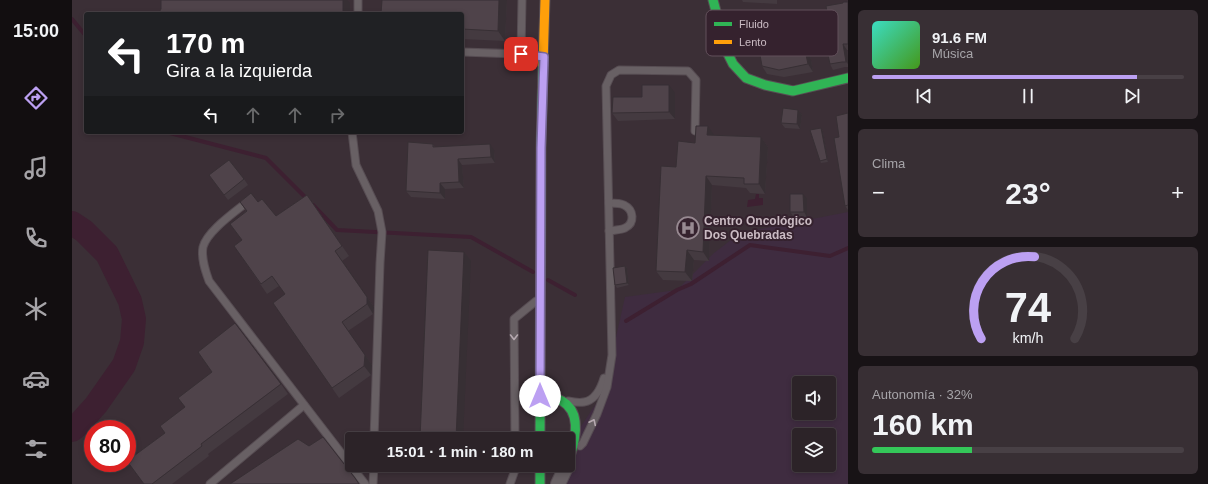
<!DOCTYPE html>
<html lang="es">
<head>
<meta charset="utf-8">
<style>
  body { margin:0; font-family:Arial,sans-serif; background:#382f34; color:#f1f3f6; height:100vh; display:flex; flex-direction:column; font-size:15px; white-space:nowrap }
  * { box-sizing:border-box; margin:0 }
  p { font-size:13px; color:#a6a4a8 }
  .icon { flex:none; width:22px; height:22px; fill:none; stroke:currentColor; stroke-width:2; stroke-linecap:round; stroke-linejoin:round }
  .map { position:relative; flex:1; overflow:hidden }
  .drawer { display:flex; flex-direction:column; gap:10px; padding:10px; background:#181316; width:360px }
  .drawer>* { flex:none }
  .banner { position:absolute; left:12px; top:12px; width:380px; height:122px; border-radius:4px; box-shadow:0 2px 6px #0003,0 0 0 1px #484045; background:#202124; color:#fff; overflow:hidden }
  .tools { position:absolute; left:720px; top:376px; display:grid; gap:8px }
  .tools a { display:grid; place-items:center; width:44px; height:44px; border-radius:4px; background:#2c2328; box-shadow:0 2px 6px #0003,0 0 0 1px #484045; font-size:20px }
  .speed { position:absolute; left:12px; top:420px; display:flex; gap:8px; font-size:20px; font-weight:700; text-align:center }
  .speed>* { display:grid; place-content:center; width:52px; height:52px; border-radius:50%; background:#2c2328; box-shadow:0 2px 6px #0003,0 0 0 1px #484045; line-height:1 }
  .speed .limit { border:6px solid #d22; background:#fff; color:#111 }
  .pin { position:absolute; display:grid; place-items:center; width:34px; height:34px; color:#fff; margin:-17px; border-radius:8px; box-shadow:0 2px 6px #0006 }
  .me { position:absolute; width:44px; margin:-22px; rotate:0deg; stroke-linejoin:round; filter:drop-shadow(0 0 3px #0008) }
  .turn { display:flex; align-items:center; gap:14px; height:84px; padding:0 16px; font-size:18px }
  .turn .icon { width:52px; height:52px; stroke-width:2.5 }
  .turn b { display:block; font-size:28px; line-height:34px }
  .lanes { display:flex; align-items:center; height:38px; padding:0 16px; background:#0003; justify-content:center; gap:20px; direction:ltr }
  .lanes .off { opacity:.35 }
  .big { font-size:30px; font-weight:800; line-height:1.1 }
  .drawer .tile { flex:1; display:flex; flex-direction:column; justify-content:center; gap:6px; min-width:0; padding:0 14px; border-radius:6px; background:#382f34 }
  .drawer .dial { align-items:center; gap:0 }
  .dial svg { height:104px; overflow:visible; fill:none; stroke:#484045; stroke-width:7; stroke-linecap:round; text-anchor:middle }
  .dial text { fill:#f1f3f6; stroke:none }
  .song { display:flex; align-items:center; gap:12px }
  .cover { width:48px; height:48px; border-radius:6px; background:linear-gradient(135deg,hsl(170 70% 55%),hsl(100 70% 35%)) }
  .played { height:4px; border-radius:2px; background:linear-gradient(90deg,#bca0f2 85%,#484045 85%) }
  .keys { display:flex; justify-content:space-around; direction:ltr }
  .heat { display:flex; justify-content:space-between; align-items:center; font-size:22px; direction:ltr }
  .charge { height:6px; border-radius:3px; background:linear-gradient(90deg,#34c759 32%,#484045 0) }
  .trip { position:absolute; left:273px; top:432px; width:230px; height:40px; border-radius:4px; background:#2c2328; box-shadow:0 2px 6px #0003,0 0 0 1px #484045; font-weight:800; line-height:40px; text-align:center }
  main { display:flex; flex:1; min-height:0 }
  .menu { display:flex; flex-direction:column; width:72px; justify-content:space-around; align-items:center; background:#120e10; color:#a6a4a8 }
  .menu .icon { width:28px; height:28px }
  .menu .on { color:#bca0f2 }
  .menu b { font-size:18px; color:#f1f3f6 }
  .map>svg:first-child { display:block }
</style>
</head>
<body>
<main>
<nav class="menu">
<b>15:00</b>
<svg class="icon on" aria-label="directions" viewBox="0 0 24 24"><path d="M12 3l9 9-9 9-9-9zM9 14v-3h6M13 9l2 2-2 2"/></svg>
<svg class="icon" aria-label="music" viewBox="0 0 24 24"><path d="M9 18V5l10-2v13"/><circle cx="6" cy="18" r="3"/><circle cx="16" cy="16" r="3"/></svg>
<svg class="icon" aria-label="phone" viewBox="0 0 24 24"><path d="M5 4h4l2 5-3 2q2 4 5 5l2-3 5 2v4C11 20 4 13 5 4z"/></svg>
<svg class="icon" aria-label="climate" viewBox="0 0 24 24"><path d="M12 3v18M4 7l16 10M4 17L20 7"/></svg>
<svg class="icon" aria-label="car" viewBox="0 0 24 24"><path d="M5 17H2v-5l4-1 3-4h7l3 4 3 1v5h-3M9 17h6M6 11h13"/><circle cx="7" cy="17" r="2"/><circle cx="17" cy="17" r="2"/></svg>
<svg class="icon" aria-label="filters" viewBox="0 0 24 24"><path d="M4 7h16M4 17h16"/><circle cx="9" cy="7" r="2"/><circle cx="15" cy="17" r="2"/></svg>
</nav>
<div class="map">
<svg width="776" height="484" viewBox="0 0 776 484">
  <rect width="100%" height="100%" fill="#3b2f36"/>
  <path fill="#3f2c40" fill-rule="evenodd" d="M776,212V484H487L504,434L535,387L540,355L553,297L605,290L642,253L668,233ZM727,383H757V413H727ZM727,435H757V465H727Z"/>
  <path fill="#3d2031" d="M684,194H687V198H691V205L675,207L676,200L683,199Z"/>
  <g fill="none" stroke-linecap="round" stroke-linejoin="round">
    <g stroke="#3d2031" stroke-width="4">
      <path d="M0,19L14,36"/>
      <path d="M94,132L194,158L235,199"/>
      <path d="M241,205L265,230L399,237L461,272"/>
      <path d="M476,280L503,295"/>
      <path d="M554,321L605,290L619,284L678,245L758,256L776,248"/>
    </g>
    <path stroke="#3d2031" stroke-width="24" d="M0,223L12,231L35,254L58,301L62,319L60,342L52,365L24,405L6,425L0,430"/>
    <g stroke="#574d53" stroke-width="9">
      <g id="lane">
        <path d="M450,0L449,54L469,56"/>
        <path d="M286,14V0"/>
        <path d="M390,52L449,54"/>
        <path d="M280,132L284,165L306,211L310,232L308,263L302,439"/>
        <path d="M175,202C163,212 135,231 131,247C129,258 133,270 137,281L293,484"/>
        <path d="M537,203C542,203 548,203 552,205C562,210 563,223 553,228C549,230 542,230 537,231"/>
        <path d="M496,401C501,402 507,403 512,402C524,400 529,388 532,378"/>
        <path d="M443,439L442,319L464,301"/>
        <path d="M508,446L511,443L525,414L535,387L540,355L534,86L539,75L547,70L616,71L624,80L623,131"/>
        <path d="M138,484L232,405"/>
        <path d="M301,484L302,465"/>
        <path d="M438,484L443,470V465"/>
      </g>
    </g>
    <g stroke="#574d53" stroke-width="16">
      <path id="street" d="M486,484L495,465"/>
    </g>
    <g stroke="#574d53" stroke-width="11">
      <g id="fast">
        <path d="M641,0L655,52L661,64L674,78L693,85L721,91L776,78"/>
        <path d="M468,396C475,397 484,397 490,401C511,413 503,443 496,462"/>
        <path d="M468,439L469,148L471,65"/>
        <path d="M468,465V484"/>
      </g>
    </g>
    <g stroke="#574d53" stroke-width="11">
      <path id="slow" d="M471,65L473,0"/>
    </g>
    <use href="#lane" stroke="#686064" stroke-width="7"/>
    <use href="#street" stroke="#686064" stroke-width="14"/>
    <use href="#fast" stroke="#30b455" stroke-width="9"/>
    <use href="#slow" stroke="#ff9f0a" stroke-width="9"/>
  </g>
  <g fill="#443a40">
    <path d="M435,0L433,41L390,39V14Z"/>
    <path d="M670,0H705V4L671,2Z"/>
    <path d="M776,2V50H775L776,56V67H773L761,70L758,64L762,54Z"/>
    <path d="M706,31L708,45L737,48L741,72L712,77L695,74L690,66Z"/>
    <path d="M603,93V119L546,121L540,113L570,97Z"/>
    <path d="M726,110L730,115L728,129L713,128L709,123Z"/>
    <path d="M776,113V210L773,206L767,137Z"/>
    <path d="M749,128L751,131L756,162L749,163L748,161Z"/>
    <path d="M642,135L689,137L696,147L693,194L678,193L674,188L640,185L637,261L622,260L620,281L591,280L584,271L604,167Z"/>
    <path d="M361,144L363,147L422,150L423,163L390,165L392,188L373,189V199L339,197L334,191Z"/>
    <path d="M137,175L172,179L176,185L156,200Z"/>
    <path d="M235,195L277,256L270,261L302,307L301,314L276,331L300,365L299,375L267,398L201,303L213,294L207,286L195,294L162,246L170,240L158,224L174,211L168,202H186L204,216Z"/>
    <path d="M735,199V217H722L718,212Z"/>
    <path d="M553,266L555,268L557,285L545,288L543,285Z"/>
    <path d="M126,352L209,384L216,394L136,454L137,456L100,484H72L55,461L93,433L140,372Z"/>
  </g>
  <g fill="#372f34">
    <path d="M271,0H275L278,3V14H271Z"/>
    <path d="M427,0H435L433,41L426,31Z"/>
    <path d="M700,23L706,31L709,53L703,46Z"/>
    <path d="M731,41L737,48L741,72L736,64Z"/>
    <path d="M771,44L775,50L776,56V64L774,62Z"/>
    <path d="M597,85L603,93V119L597,112Z"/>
    <path d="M726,110L730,115L728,129L725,124Z"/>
    <path d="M636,126L642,135H635Z"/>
    <path d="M749,128L751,131L756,162L755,159Z"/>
    <path d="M689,137L696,147L693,194L687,184Z"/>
    <path d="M418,144L422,150L423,163L419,157Z"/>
    <path d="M386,159L390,165L392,188L387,182Z"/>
    <path d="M634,176L640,185L637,261L631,252Z"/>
    <path d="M368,183L373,189V199L368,193Z"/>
    <path d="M731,194L735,199V217L732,212Z"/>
    <path d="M615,250L622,260L620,281L613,272Z"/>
    <path d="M263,251L302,307L301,314L295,304Z"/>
    <path d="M392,252L399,261L391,439H384Z"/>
    <path d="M553,266L555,268L557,285L555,283Z"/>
    <path d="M270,322L300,365L299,375L292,366Z"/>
  </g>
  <g fill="#4f434a" stroke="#372f34">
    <path d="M89,0H271V14H86L89,9Z"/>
    <path d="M310,0H427L426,31L390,29V14H309Z"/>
    <path d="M771,2H776V44H771L774,62H770L758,64L756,55L762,54L754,6L771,3Z"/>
    <path d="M700,23L703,46L731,41L736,64L707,70L690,66L683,27Z"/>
    <path d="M570,85H597V112L540,113L541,97H570Z"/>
    <path d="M711,108L726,110L725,124L709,123Z"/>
    <path d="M776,113V205L773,206L762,138L767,137L764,116Z"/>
    <path d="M624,126H636L635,135L689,137L687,184H672V178L634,176L631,252L615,250L613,272L584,271L589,166L604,167L606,141L623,143Z"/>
    <path d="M749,128L755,159L748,161L738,130Z"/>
    <path d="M336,142L361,144V147L418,144L419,157L386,159L387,182L368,183V193L334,191Z"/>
    <path d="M157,160L172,179L152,195L137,175Z"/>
    <path d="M179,193L186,202L190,199L204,216L235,195L270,246L263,251L295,297V304L270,322L293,355L292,366L260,388L201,303L213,294L200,276L189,284L162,246L170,240L158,224L175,211L168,202Z"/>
    <path d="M718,194H731L732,212H718Z"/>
    <path d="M356,250L392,252L384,439H348Z"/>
    <path d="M553,266L555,283L543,285L541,268Z"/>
    <path d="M163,323L209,384L129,444L130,446L80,484H72L55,461L93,433L88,426L113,407L106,398L140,372L126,352Z"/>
    <path d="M251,437L283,478L287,484H158L226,439L237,446Z"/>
  </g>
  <defs><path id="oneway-chevron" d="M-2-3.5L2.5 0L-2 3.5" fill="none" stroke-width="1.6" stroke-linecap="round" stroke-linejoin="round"/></defs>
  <g stroke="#b6a9b0">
    <use href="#oneway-chevron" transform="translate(442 337) rotate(90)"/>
    <use href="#oneway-chevron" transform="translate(521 422) rotate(-64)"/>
  </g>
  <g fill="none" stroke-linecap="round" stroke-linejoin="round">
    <g stroke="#7a689d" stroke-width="10">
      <path id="route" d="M449,54L472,57L469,148L468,396"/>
    </g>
    <use href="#route" stroke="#bca0f2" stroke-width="7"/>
  </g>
  <defs>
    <g id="hospital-ring" transform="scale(1.15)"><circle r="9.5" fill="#35222e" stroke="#988a92" stroke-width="1.5"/><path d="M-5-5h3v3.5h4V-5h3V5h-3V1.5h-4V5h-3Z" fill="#988a92"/></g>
  </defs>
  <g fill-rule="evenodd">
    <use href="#hospital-ring" x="616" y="228"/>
  </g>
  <g text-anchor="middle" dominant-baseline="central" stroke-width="4" stroke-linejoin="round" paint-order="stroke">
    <g font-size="12" font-weight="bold" fill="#cabbc3" stroke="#35222e" text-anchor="start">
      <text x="632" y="221">Centro Oncológico<tspan x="632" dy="14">Dos Quebradas</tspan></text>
    </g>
  </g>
  <rect x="634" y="10" width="132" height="46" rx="6" fill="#35222e" stroke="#62505b" stroke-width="1"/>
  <rect x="642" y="22" width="18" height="4" fill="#30b455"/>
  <rect x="642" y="40" width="18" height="4" fill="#ff9f0a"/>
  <g font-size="11" fill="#cabbc3">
    <text x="667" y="28">Fluido</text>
    <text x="667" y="46">Lento</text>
  </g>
</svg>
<div class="tools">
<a><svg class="icon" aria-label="sound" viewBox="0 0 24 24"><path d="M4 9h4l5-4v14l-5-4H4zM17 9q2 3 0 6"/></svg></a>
<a><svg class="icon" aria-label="layers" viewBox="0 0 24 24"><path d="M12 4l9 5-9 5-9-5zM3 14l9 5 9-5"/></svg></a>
</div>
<div class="speed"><div class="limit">80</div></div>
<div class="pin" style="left:449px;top:54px;background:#d93025"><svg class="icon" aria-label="arrive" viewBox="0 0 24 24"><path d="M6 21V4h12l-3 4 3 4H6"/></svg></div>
<svg class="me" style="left:468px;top:396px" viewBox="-20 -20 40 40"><circle r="19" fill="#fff"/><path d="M0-13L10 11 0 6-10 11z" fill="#bca0f2"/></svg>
<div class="trip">15:01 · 1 min · 180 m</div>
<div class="banner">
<div class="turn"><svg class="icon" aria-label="left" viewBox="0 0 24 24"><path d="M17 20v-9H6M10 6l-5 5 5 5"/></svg><div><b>170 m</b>Gira a la izquierda</div></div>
<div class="lanes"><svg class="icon" aria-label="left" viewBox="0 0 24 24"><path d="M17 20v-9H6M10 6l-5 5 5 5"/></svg><svg class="icon off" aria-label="ahead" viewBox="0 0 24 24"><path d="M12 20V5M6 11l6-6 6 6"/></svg><svg class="icon off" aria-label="ahead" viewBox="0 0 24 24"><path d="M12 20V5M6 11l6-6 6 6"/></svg><svg class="icon off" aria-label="right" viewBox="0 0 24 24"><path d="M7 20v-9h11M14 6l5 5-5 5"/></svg></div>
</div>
</div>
<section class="drawer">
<div class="tile">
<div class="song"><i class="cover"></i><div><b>91.6 FM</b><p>Música</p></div></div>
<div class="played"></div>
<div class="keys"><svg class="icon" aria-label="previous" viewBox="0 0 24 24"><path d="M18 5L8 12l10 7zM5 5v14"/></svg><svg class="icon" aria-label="pause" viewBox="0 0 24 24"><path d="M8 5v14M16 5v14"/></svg><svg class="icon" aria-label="next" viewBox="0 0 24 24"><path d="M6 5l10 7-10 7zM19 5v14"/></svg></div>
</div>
<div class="tile"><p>Clima</p>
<div class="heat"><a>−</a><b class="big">23°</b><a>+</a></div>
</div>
<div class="tile dial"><svg viewBox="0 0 100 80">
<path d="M14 69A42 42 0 1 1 86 69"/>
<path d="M14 69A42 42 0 0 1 55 6" stroke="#bca0f2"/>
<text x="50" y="56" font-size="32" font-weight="700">74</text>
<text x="50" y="72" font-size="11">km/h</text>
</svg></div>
<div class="tile"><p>Autonomía · 32%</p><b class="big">160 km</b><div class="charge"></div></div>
</section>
</main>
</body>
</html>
